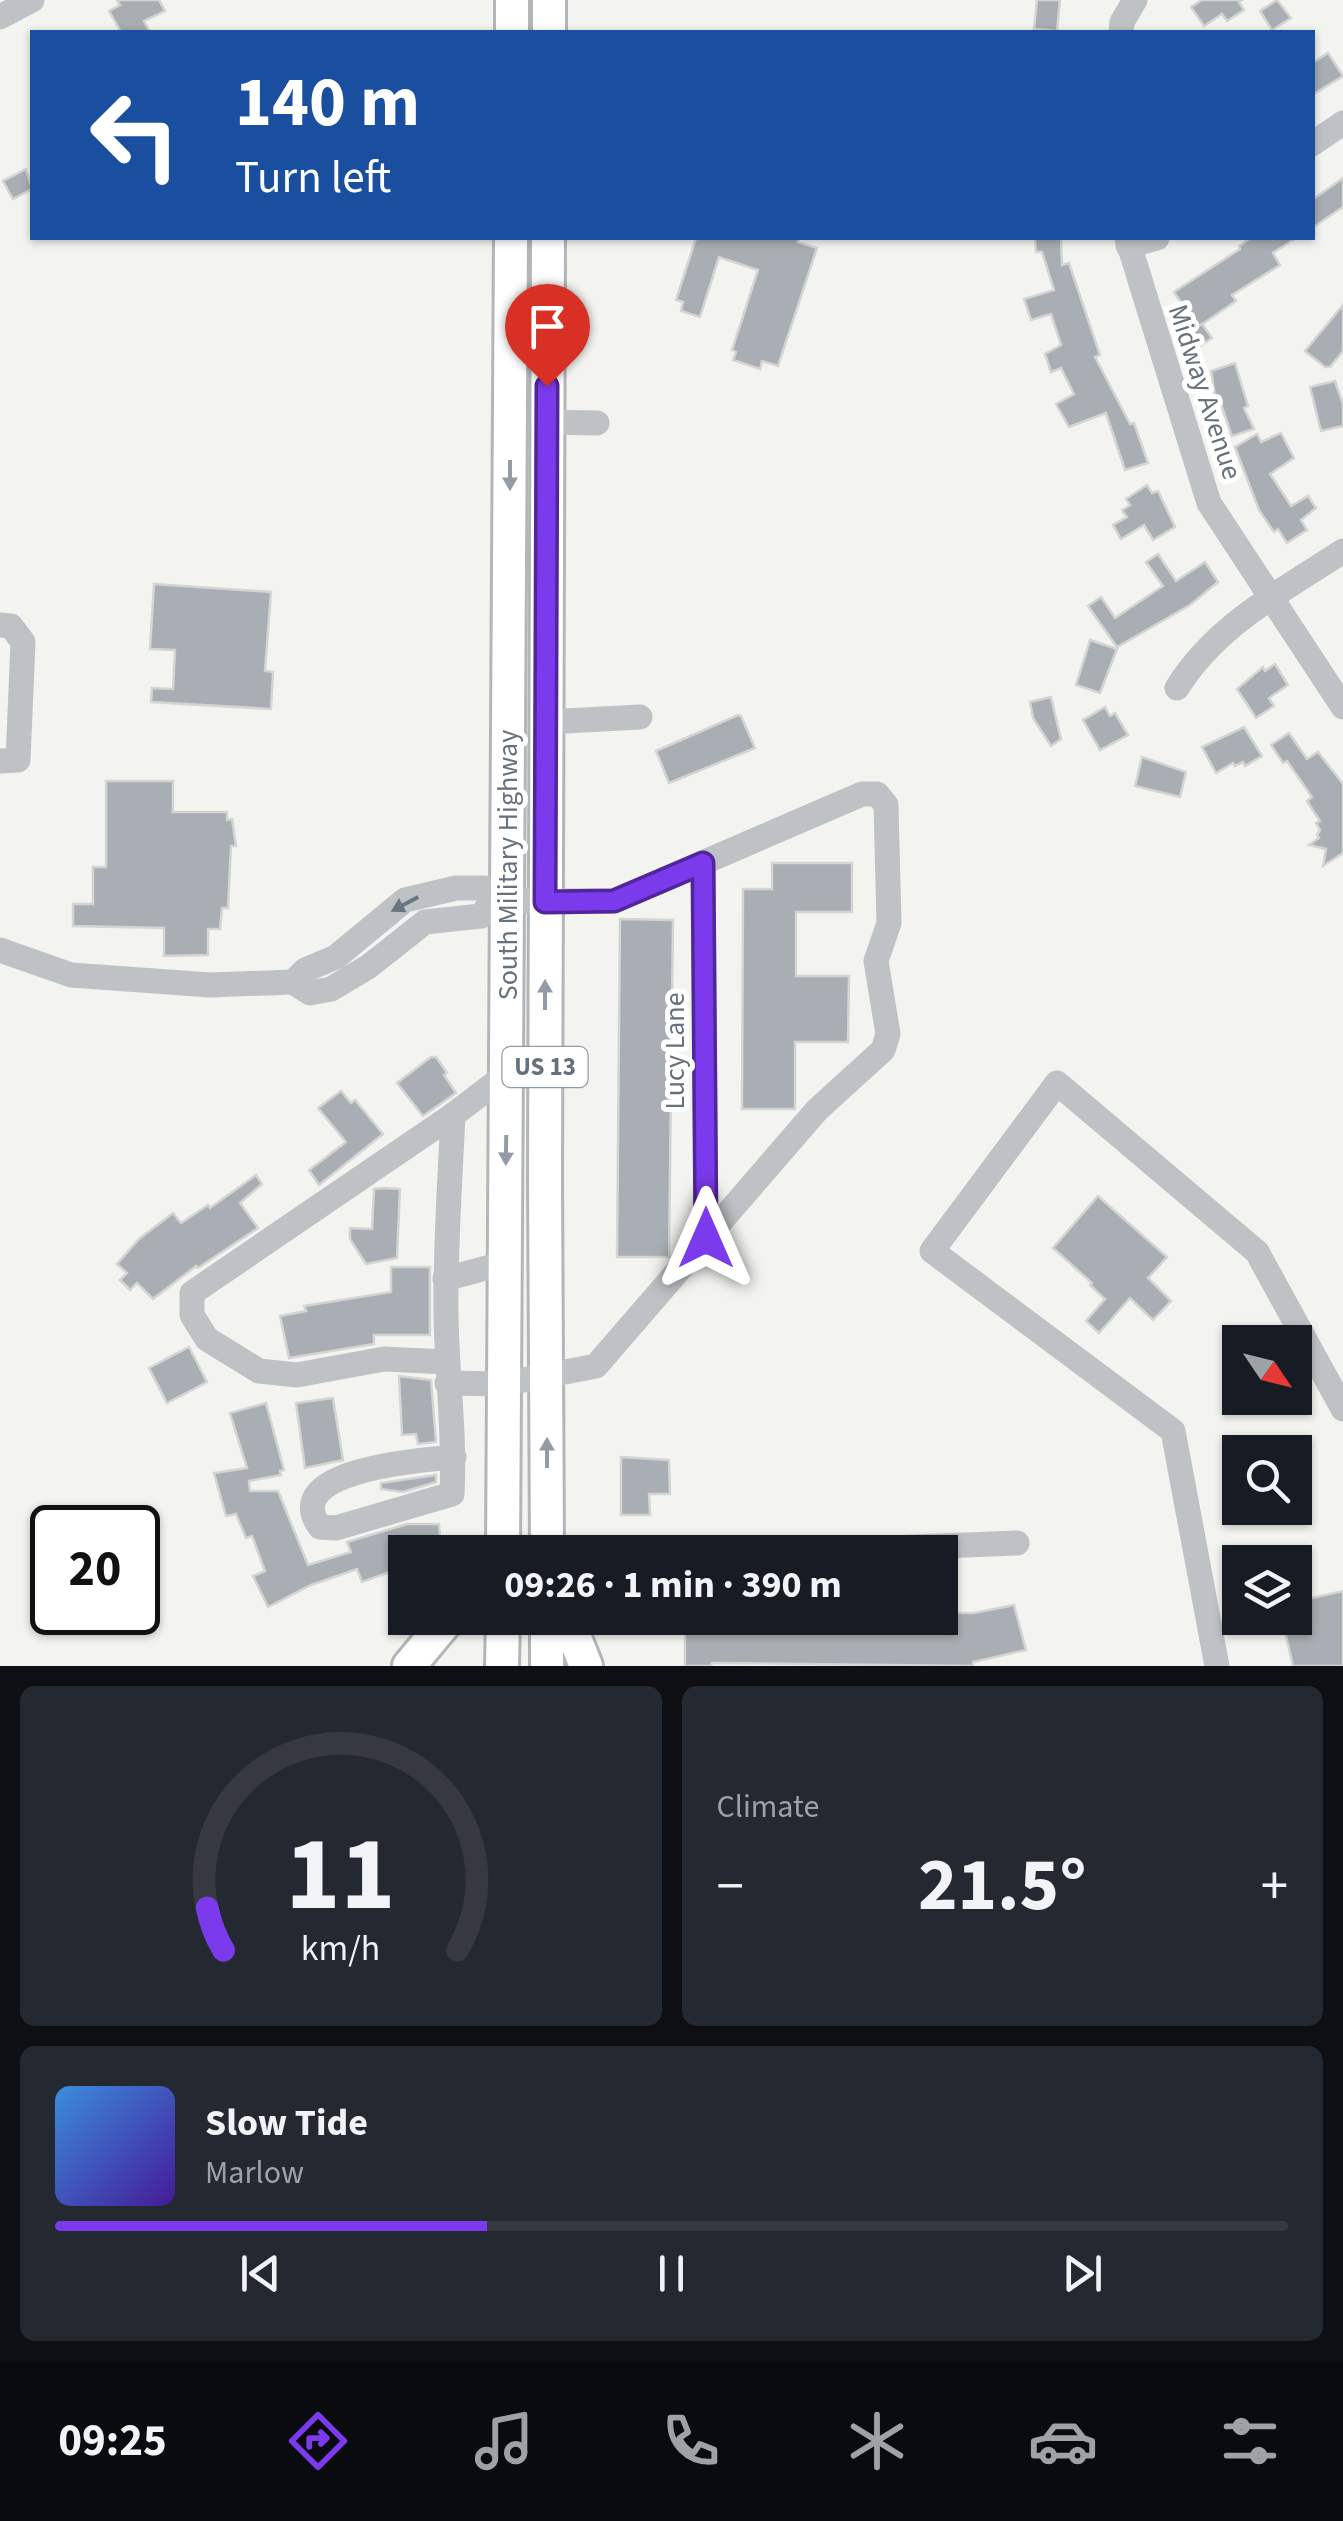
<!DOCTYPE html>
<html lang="en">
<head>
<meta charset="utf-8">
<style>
  body { margin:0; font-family:"Source Sans 3",sans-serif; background:#242831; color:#f1f3f6; height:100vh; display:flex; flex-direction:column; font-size:38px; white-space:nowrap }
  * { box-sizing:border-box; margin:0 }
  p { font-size:32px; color:#9ea1a6 }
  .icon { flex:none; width:55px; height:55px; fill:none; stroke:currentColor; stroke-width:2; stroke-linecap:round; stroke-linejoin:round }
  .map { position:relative; height:1666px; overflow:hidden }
  .panel { display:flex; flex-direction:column; gap:20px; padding:20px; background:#0d0f14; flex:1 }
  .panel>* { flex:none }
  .guide { position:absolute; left:30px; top:30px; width:1285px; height:210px; border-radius:0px; box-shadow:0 2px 8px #0004; background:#1a4fa0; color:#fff; overflow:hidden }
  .needle { width:65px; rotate:125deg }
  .tools { position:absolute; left:1222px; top:1325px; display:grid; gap:20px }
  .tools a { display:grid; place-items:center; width:90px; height:90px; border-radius:0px; background:#171b24; box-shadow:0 2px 8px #0004; font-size:50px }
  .speed { position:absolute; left:30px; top:1505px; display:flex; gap:20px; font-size:50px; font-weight:700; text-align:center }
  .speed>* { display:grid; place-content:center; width:130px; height:130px; border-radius:50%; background:#171b24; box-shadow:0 2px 8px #0004; line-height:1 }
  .speed .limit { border:5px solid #111; border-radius:15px; background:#fff; color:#111 }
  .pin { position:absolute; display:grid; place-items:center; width:85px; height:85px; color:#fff; margin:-102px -42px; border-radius:50% 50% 50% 0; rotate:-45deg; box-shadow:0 0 10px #0007 }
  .pin .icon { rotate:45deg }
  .me { position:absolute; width:110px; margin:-55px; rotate:0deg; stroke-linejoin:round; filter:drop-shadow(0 0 8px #0008) }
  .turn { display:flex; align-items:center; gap:35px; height:210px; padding:0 40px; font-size:45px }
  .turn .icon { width:130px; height:130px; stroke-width:2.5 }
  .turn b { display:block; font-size:70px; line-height:85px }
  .big { font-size:75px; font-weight:700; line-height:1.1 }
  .panel .card { flex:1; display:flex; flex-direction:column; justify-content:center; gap:15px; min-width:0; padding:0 35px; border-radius:15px; background:#242831 }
  .panel .dial { align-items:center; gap:0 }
  .dial svg { height:260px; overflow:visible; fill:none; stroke:#363941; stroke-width:7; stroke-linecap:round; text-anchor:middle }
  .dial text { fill:#f1f3f6; stroke:none }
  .song { display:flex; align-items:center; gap:30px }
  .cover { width:120px; height:120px; border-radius:15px; background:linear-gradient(135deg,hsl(210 70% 55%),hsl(260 70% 35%)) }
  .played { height:10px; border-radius:5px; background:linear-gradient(90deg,#7c3aed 35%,#363941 35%) }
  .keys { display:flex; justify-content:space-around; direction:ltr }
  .heat { display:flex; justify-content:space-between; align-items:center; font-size:55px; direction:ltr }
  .panel .tiles { flex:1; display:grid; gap:20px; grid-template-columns:1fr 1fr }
  .card:last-child { grid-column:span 2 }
  .trip { position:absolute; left:388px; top:1535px; width:570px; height:100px; border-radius:0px; background:#171b24; box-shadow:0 2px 8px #0004; font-weight:700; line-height:100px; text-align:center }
  .tabs { display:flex; height:160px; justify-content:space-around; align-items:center; background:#090b0e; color:#9ea1a6 }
  .tabs .icon { width:70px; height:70px }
  .tabs .selected { color:#7c3aed }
  .tabs b { font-size:45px; color:#f1f3f6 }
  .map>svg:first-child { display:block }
</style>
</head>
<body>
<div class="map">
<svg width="1343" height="1666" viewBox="0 0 1343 1666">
  <rect width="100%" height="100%" fill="#f3f4f0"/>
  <g fill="#a8aeb3" stroke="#d4d5d3" stroke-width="2.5">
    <path d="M117,0H159L165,11L144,21L150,32H121L109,11L120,5Z"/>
    <path d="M1037,0H1060L1057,31L1034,29Z"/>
    <path d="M1202,0H1242L1239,2L1244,10L1227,21L1222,14L1204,26L1191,7Z"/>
    <path d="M1277,0L1291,18L1272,30L1260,11Z"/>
    <path d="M1328,53L1343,76L1312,95V63Z"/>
    <path d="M26,169L32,189L13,199L3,181Z"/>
    <path d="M1343,178V207L1312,228V200Z"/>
    <path d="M696,238H799L798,242L817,248L778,366L762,361L760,369L733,360L736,352L732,350L758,270L719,257L700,317L681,311L683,302L676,300Z"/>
    <path d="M1035,238H1061L1062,265L1069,263L1100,355L1095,357L1130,424L1134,423L1148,463L1125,470L1106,413L1069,427L1056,404L1074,394L1061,368L1051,372L1045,354L1061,345L1051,314L1031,320L1024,299L1054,290L1042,252H1036Z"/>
    <path d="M1251,238H1296L1273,253L1280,265L1232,295L1236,301L1198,327L1174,292L1240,249L1239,246Z"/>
    <path d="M1343,305V351L1330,367H1325L1305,351Z"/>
    <path d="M1202,324L1212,338L1194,350L1185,335Z"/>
    <path d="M1235,363L1248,406L1244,408L1254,429L1232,436L1220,401L1216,402L1211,371Z"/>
    <path d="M1335,381L1343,404V426L1321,431L1310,387Z"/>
    <path d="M1281,433L1294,458L1270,474L1291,506L1308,496L1316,508L1301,520L1307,530L1287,543L1278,529L1274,532L1259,510L1235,447L1257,434L1261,442Z"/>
    <path d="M1147,485L1152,493L1158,491L1175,527L1153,540L1144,525L1121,539L1113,525L1127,517L1122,510L1130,505L1126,499Z"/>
    <path d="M1158,554L1176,581L1205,562L1218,582L1190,605L1117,647L1088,606L1101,597L1115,618L1163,586L1146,562Z"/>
    <path d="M154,584L271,592L265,671L273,672L271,709L151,702L152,688L173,689L175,650L150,649Z"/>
    <path d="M1090,640L1117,649L1100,693L1076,685Z"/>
    <path d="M1275,664L1288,685L1269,698L1274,706L1256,718L1237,689L1263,667L1265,671Z"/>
    <path d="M1051,697L1061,739L1051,746L1033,718L1030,702Z"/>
    <path d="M1105,707L1110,716L1115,713L1128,735L1100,750L1083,720Z"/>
    <path d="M738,715L741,716L755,748L669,783L656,751Z"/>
    <path d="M1244,727L1262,756L1245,766L1243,762L1235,766L1233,763L1216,773L1202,747Z"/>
    <path d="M1289,733L1307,759L1318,752L1343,784V853L1323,866L1326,849L1309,845L1319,838L1317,835L1320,830L1316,823L1320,821L1307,801L1312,797L1287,761L1283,763L1271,745Z"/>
    <path d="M1142,757L1186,772L1180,797L1135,786Z"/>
    <path d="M106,781H173V812H227V820L232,819L236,846H231L228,908H222L220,929H208V955L164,956V928L73,926V904H93V867H106Z"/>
    <path d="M772,863H852V912H796V976H849L848,1042H795V1109H742L743,889H772Z"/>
    <path d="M620,919L673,920L669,1257H617Z"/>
    <path d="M431,1057H436L447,1073L444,1075L456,1093L423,1116L397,1083Z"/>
    <path d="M341,1091L351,1103L355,1100L383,1134L319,1185L309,1170L346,1142L318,1108Z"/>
    <path d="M256,1175L262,1184L240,1203L258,1228L198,1268L196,1266L153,1299L137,1283L130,1290L120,1280L127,1273L117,1264L139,1239L173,1213L181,1223L208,1205L210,1208Z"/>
    <path d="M384,1188L400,1189L397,1258L366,1264L350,1239V1228L372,1229L374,1189Z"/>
    <path d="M1098,1196L1167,1257L1148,1278L1171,1301L1153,1320L1130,1298L1099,1333L1086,1321L1105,1299L1090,1285L1092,1283L1053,1248Z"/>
    <path d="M391,1267H430V1335H374V1344L289,1358L280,1316L306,1311L304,1306L391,1292Z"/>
    <path d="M189,1347L207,1382L167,1403L149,1368Z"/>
    <path d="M399,1376L431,1380L436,1442L418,1444L416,1434L402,1435Z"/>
    <path d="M333,1398L343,1460L305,1468L296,1403Z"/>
    <path d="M266,1403L284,1470L280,1471L281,1475L249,1481L250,1491H278L308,1565L351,1552L347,1542L407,1524H439L440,1539H431V1545H408L410,1552H405V1560L390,1563L393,1571L362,1582L357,1569L311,1585L268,1607L253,1576L265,1571L252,1536L246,1538L236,1514L226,1516L214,1473L247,1468L230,1413Z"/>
    <path d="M621,1457L669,1460L670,1494H649L650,1515H621Z"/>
    <path d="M436,1475V1482L403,1492L381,1489V1483Z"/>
    <path d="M1343,1591V1666H1293L1282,1618H1295V1602Z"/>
    <path d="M1014,1605L1026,1650L973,1662V1666L712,1663L711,1666H685V1620L935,1622L940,1613H974Z"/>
  </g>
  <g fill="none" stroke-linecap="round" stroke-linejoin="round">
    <g stroke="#b3b6b9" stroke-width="38">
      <g id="major">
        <path d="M512,32V0"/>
        <path d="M549,32V0"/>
        <path d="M503,1552L511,238"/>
        <path d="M547,1552L545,1179L548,238"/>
        <path d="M547,1618V1666"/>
        <path d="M567,1618L586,1666"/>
        <path d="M409,1666L449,1618"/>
        <path d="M502,1666L503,1618"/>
      </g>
    </g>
    <g stroke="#bfc2c5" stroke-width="25">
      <path d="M0,17L32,0"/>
      <path d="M1121,32L1122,22L1135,0"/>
      <path d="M1312,144L1343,123"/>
      <path d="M1127,238L1209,503L1343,707"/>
      <path d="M1128,246L1157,238"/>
      <path d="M547,422L597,423"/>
      <path d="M0,625L11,626L23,642L18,760L0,761"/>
      <path d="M1177,688C1216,625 1282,591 1343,551"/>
      <path d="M546,722L640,717"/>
      <path d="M703,863L706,1238"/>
      <path d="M0,950L71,975L210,985L293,982L310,993L331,989L368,967L425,922L481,916L492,901"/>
      <path d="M293,982L305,970L336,957L405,900L456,888H484L492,901"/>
      <path d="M453,1115C450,1182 445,1249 446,1316C447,1376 455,1435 452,1494L336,1528L320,1527C278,1470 421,1460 454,1457"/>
      <path d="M445,1279L505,1263"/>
      <path d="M447,1362L384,1359L297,1375L259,1371L207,1339L192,1315V1293L453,1115L507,1074"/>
      <path d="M447,1383L503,1384L596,1366L817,1110L883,1050L888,1034L876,961L889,923L886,805L877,794H862L614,901H492"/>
      <path d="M787,1552L1017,1543"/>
      <path d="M1217,1666L1173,1431L932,1251L1057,1083L1257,1252L1343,1409"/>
    </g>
    <use href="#major" stroke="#fff" stroke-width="32"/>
  </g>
  <defs><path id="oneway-solid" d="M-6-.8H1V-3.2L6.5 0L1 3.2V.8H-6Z" transform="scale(2.5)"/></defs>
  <g fill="#939ca5">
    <use href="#oneway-solid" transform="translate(510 475) rotate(90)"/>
    <use href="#oneway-solid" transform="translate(545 995) rotate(-90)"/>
    <use href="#oneway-solid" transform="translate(506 1150) rotate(91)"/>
    <use href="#oneway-solid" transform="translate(547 1453) rotate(-90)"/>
  </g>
  <use fill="#6a7582" href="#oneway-solid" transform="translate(405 904) rotate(152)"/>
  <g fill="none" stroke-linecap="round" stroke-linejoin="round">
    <g stroke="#51269a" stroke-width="25">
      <path id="route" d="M547,386L545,902L614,901L703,863L706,1238"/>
    </g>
    <use href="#route" stroke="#7c3aed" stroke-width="18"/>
  </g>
  <g text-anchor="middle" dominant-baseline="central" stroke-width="10" stroke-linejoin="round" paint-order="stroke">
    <rect fill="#fff" stroke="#939ca5" stroke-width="2.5" x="502.5" y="1047" width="85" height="40" rx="8"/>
    <g font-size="25" font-weight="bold" fill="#65717e">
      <text x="545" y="1067">US 13</text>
    </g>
    <g font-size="28" fill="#65717e" stroke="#fff">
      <text transform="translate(1205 392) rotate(72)">Midway Avenue</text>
      <text transform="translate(508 865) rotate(-90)">South Military Highway</text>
      <text transform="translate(675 1051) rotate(-90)">Lucy Lane</text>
    </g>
  </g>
</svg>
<div class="tools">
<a><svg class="needle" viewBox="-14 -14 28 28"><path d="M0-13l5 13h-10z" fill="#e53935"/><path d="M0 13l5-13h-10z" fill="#9ea1a6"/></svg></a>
<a><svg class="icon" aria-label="search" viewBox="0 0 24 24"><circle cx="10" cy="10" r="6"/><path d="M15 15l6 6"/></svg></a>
<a><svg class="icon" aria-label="layers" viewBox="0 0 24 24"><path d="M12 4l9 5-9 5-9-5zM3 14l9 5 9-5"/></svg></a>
</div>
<div class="speed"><div class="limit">20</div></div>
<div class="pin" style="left:547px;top:386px;background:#d93025"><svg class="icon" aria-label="arrive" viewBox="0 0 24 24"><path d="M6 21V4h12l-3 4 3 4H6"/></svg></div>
<svg class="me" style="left:706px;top:1238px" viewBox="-20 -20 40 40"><path d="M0-17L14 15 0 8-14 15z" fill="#7c3aed" stroke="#fff" stroke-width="4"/></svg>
<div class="trip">09:26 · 1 min · 390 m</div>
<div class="guide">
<div class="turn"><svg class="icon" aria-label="left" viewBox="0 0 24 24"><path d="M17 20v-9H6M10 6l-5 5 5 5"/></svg><div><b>140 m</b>Turn left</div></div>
</div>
</div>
<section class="panel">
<div class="tiles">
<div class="card dial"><svg viewBox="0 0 100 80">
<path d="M14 69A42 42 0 1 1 86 69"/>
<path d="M14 69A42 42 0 0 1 9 56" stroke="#7c3aed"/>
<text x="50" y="56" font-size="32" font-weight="700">11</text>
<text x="50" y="72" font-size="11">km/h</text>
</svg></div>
<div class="card"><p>Climate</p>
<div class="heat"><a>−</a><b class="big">21.5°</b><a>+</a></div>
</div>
<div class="card">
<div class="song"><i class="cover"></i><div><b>Slow Tide</b><p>Marlow</p></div></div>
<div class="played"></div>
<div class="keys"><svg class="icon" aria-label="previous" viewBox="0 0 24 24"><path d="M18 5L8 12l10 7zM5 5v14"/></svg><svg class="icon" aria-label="pause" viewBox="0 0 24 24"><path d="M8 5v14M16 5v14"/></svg><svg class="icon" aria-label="next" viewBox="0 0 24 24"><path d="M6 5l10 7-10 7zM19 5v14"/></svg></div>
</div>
</div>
</section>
<nav class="tabs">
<b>09:25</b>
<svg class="icon selected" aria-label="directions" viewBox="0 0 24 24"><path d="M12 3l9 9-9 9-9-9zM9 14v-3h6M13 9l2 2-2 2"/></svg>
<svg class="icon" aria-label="music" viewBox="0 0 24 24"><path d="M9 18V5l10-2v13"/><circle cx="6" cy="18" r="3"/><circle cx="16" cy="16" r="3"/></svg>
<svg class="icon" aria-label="phone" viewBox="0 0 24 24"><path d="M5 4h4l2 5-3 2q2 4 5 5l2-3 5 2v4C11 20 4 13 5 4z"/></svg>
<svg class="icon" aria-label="climate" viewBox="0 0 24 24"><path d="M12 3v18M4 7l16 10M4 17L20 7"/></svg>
<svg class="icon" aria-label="car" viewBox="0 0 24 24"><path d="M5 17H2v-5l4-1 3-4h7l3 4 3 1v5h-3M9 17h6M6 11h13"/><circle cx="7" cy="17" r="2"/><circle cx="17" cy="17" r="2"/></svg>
<svg class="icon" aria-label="filters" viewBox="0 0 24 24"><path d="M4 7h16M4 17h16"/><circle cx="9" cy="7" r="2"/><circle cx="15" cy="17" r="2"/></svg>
</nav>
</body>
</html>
